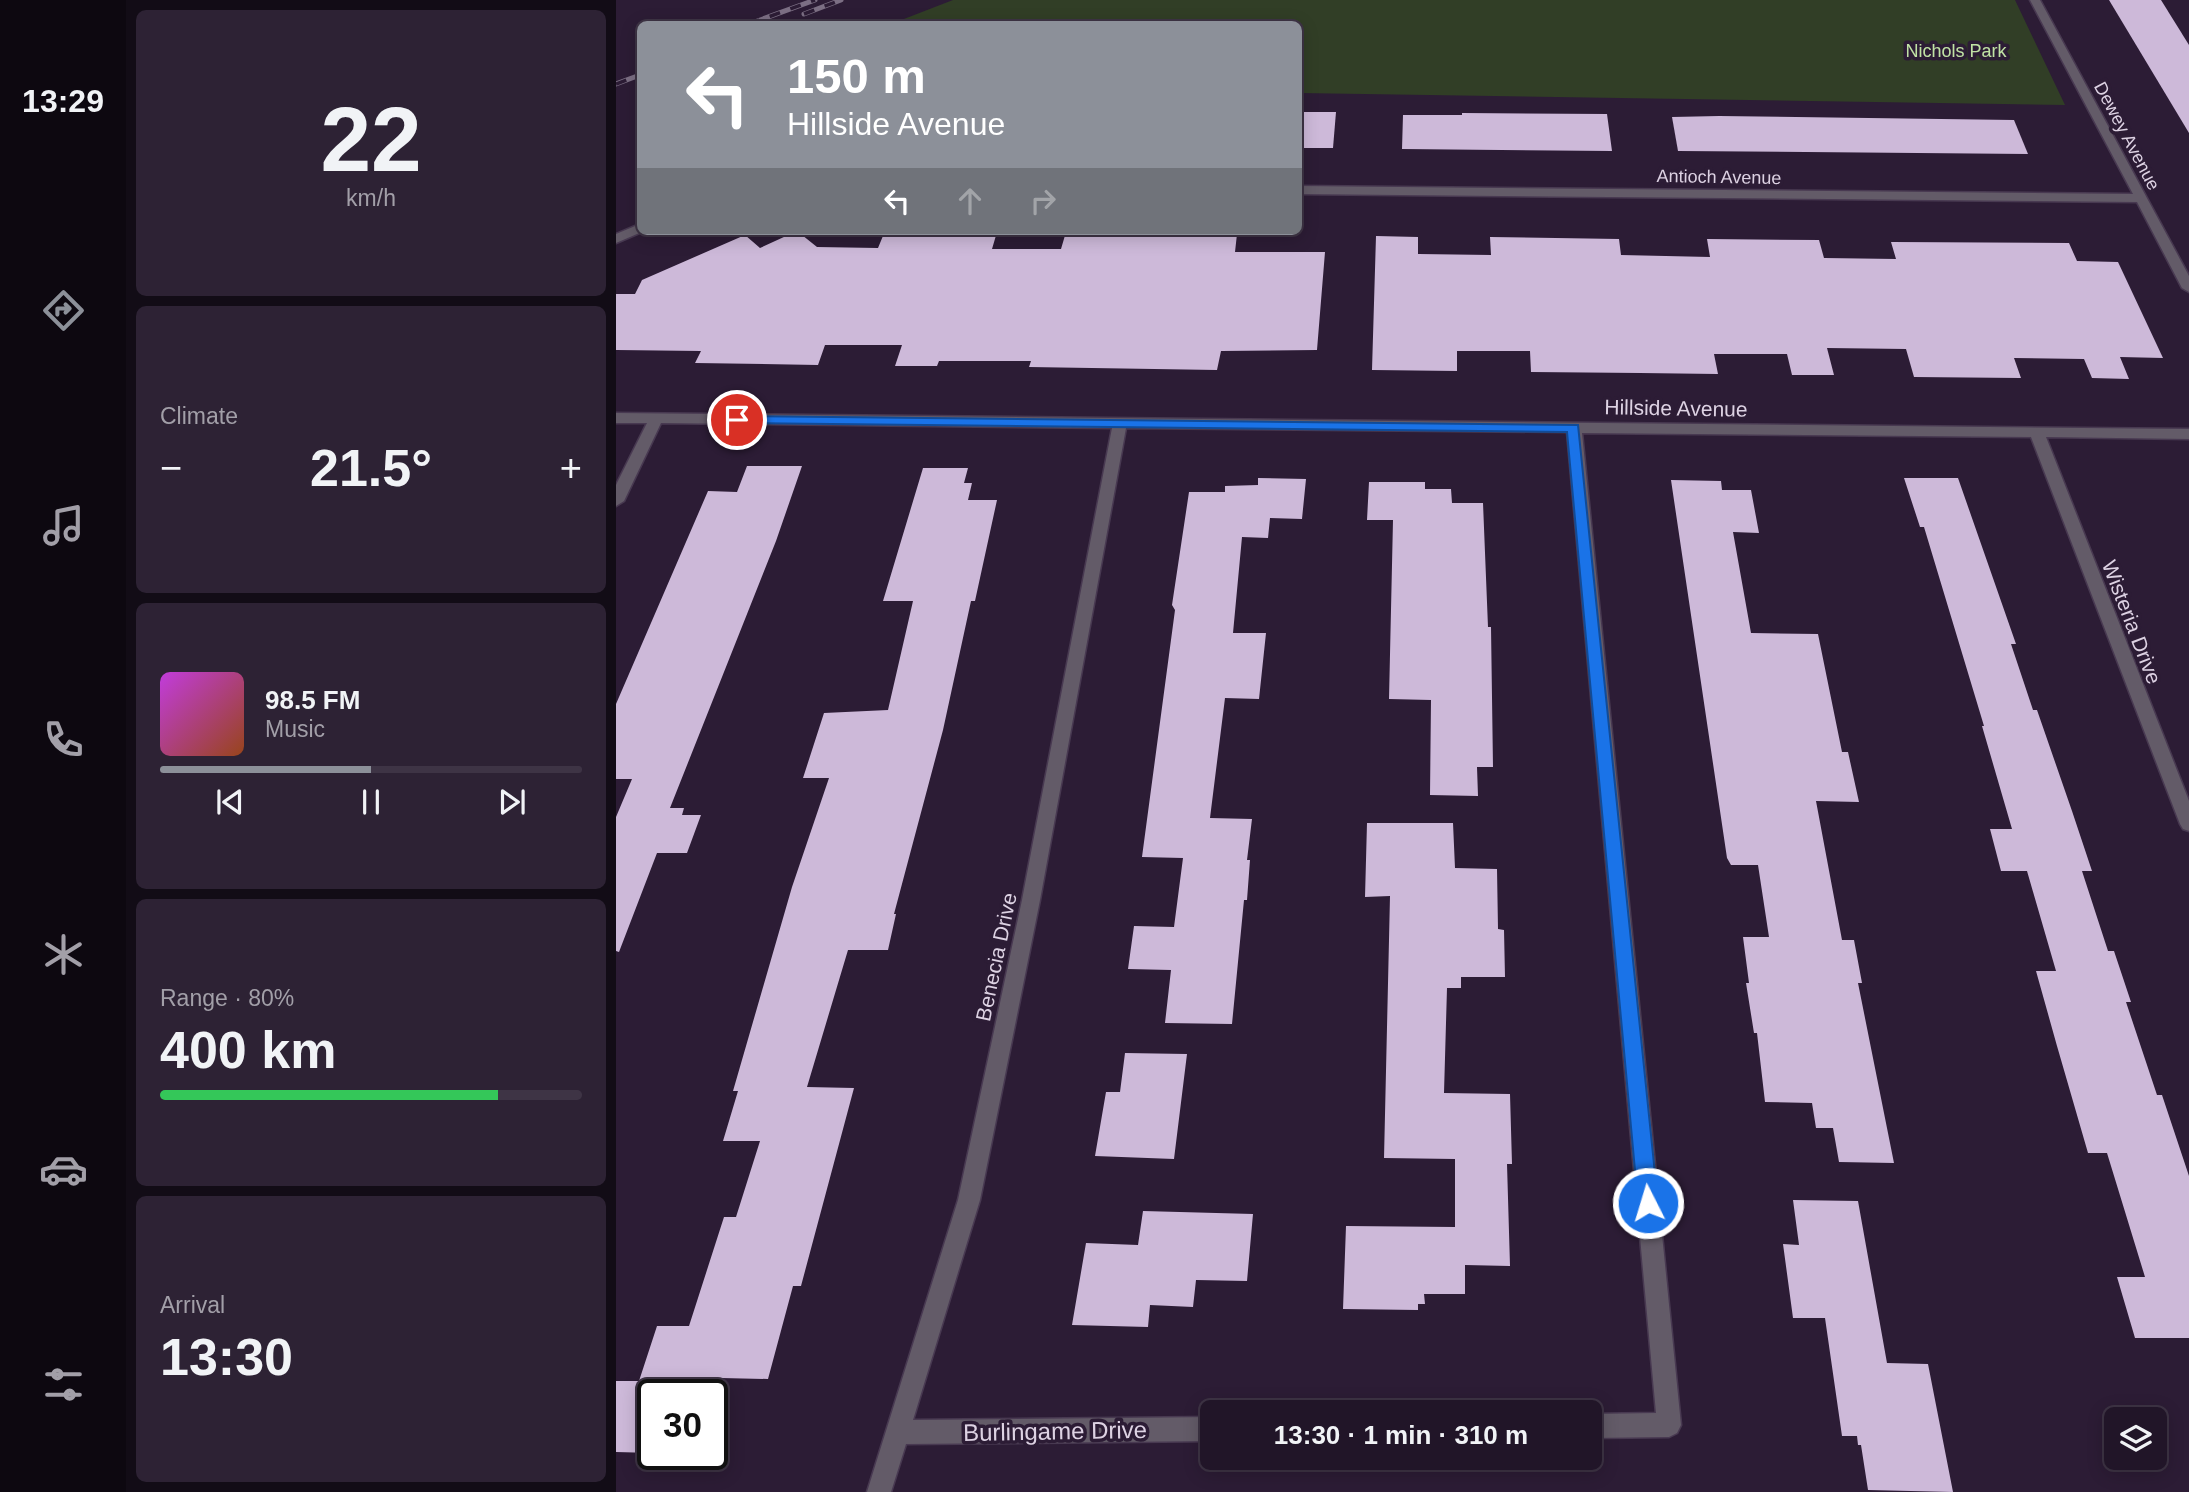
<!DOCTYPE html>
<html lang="en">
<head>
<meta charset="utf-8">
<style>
  body { margin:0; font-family:Helvetica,sans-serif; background:#2d2234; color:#f1f3f6; height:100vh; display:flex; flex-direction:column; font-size:26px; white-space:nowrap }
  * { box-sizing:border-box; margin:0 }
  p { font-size:23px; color:#a29fa8 }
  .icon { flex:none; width:38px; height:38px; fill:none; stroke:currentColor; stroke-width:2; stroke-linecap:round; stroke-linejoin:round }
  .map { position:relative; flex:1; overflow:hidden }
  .drawer { display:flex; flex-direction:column; gap:10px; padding:10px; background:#120c16; width:490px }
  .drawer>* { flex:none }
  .top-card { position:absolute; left:21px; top:21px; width:665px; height:214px; border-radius:10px; box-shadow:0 4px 18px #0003,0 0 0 2px #3e3445; background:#8c9099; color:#fff; overflow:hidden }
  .fabs { position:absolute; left:1488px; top:1407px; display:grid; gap:14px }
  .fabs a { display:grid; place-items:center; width:63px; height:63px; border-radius:10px; background:#211528; box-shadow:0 4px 18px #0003,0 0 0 2px #3e3445; font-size:35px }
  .speed { position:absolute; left:21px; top:1379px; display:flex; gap:14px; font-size:35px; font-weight:700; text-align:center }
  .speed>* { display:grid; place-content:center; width:91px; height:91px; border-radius:50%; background:#211528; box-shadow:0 4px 18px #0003,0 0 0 2px #3e3445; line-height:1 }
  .speed .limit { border:4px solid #111; border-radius:10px; background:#fff; color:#111 }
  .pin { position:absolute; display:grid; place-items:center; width:60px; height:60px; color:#fff; margin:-30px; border:4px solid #fff; border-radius:50%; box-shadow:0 2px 7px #0007 }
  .me { position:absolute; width:77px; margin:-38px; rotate:355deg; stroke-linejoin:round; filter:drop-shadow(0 0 5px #0008) }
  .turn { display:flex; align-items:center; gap:24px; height:147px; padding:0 35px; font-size:32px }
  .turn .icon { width:91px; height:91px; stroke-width:2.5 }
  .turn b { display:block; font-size:49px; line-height:60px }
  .lanes { display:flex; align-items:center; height:66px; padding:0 35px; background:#0003; justify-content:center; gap:35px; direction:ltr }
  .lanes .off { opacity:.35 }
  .big { font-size:52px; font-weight:700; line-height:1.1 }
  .drawer .tile { flex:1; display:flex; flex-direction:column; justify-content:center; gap:10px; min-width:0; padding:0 24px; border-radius:10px; background:#2d2234 }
  .drawer .dial { align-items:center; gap:0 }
  .dial b { font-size:91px; line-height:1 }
  .song { display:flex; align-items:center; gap:21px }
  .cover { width:84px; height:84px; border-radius:10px; background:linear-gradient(135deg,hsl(290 70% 55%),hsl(20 70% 35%)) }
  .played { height:7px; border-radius:4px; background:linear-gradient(90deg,#8c9099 50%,#3e3445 50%) }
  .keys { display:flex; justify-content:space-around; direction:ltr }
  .heat { display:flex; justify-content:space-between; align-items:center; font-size:38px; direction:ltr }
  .charge { height:10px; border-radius:5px; background:linear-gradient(90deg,#34c759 80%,#3e3445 0) }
  .trip { position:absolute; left:584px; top:1400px; width:402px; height:70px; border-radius:10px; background:#211528; box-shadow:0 4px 18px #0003,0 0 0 2px #3e3445; font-weight:700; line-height:70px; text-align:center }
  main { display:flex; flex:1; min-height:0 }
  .tab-bar { display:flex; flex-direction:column; width:126px; justify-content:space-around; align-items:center; background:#0d0810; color:#a29fa8 }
  .tab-bar .icon { width:49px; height:49px }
  .tab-bar .current { color:#8c9099 }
  .tab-bar b { font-size:32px; color:#f1f3f6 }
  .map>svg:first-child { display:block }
</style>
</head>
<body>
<main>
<nav class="tab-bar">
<b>13:29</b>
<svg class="icon current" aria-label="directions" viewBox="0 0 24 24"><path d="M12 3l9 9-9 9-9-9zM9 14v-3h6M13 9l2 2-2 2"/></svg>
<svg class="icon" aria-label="music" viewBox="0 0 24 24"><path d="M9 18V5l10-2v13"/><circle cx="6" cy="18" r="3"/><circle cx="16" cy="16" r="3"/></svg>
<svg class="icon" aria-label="phone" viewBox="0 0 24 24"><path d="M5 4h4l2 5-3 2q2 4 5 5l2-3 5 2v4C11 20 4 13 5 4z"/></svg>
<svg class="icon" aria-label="climate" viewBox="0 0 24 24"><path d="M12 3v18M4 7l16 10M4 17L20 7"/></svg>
<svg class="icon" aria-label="car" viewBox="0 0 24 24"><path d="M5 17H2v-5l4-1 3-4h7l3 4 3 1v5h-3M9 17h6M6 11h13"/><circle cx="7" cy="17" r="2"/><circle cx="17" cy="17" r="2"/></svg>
<svg class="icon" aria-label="filters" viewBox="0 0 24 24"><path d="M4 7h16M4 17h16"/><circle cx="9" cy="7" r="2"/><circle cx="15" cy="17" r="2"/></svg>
</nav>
<section class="drawer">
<div class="tile dial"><b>22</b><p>km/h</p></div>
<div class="tile"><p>Climate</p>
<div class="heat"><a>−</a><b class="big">21.5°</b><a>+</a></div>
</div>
<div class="tile">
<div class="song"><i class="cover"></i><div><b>98.5 FM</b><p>Music</p></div></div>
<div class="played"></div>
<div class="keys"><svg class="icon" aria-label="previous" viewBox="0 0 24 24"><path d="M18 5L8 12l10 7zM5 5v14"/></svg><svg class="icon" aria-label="pause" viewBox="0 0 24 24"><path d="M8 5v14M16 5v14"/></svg><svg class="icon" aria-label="next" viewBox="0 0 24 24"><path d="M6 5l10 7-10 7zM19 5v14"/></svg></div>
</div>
<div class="tile"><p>Range · 80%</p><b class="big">400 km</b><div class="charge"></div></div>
<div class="tile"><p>Arrival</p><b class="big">13:30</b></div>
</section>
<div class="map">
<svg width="1573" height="1492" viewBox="0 0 1573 1492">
  <rect width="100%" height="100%" fill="#2c1c35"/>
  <path fill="#313e26" d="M337,0H1399L1449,105L683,93L682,24H275Z"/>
  <g fill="#cdb9d9">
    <path d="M1493,0H1545L1573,45V133Z"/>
    <path d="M682,112H720L717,148H682Z"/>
    <path d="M846,113L991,114L996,151L786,149L787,115H846Z"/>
    <path d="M1103,116L1398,120L1412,154L1062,151L1056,117Z"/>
    <path d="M181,231L201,247L262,248L269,231L381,232L376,249H445L450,232L621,234L619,252H709L701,350L605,351L601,370L413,367L415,361H323L321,366H279L286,345H209L202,365L79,363L85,351L0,350V294H19L26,280L129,235L144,248Z"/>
    <path d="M760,236L802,237V254L875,255L874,237L1003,239L1005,255L1094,257L1091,239L1203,240L1208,258L1280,259L1275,242L1453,243L1461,261L1502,262L1547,358L1504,357L1513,379L1476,378L1468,359L1398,358L1405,378L1298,377L1290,349L1211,348L1218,375H1176L1171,354H1098L1102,374L1024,373L915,372L914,351H841V371L756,370Z"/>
    <path d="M131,466H186L160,541L54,808H68L66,815H85L71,853H41L3,952L0,951V817L16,779H0V704L92,491L121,492Z"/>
    <path d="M307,468H352L348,483H356L352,500H381L359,601H355L327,730L278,914H280L272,950H232L191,1087L238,1088L185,1286H177L152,1379L105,1378L96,1408V1395H37V1453L0,1452V1381H23L41,1326H73L108,1217H120L144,1141H107L122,1091H117L176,887L213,778H187L208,713L272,710L297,601H267Z"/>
    <path d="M642,478L690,479L686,519L654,518L652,538L626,537L617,633H650L643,699L609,698L594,818L636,819L631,860H634L631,900H628L616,1024L549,1023L555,970L512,969L518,926L558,927L567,858L526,857L559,610L556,605L573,492H609V486L642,485Z"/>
    <path d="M1288,478H1342L1400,644H1395L1417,710H1421L1456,811L1476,871H1466L1492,951H1498L1515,1002H1510L1541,1095H1546L1573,1176V1338H1519L1501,1277H1529L1491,1153H1472L1441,1046L1420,971H1440L1411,871H1385L1374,829H1396L1366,726H1368L1308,527H1304Z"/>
    <path d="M1055,480L1105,481L1106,490H1135L1143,533L1117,532L1135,633L1202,634L1226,752H1232L1243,802L1200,801L1226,940H1238L1246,983H1242L1278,1163L1223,1162L1217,1128H1200L1196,1103L1149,1102L1141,1033H1138L1130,983H1133L1127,937H1153L1142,865H1115L1111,858Z"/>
    <path d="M753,482H809V489H835L836,503H867L872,627H875L877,767H861L862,796L814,795L815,700L773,699L777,520H751Z"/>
    <path d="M751,823H837L839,868L881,869L882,929L888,930L889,977H845V988H831L828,1093L894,1094L896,1164H891L894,1266L849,1265V1294H808L809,1304H802V1310L727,1309L730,1226L839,1227V1159L768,1158L774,896L749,897Z"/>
    <path d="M509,1053L571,1054L558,1159L479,1156L490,1092H504Z"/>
    <path d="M1177,1200L1242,1201L1271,1363L1312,1364L1337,1492L1252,1490L1245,1445H1242L1241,1436H1226L1209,1318H1177L1167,1244L1183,1245Z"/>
    <path d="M527,1211L637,1214L631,1281L580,1280L577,1307L534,1305L532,1327L456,1325L470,1243L522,1245Z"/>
  </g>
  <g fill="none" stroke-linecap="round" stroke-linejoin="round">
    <g stroke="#483951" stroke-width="3">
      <g id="minor">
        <path d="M1414,0H1424L1573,276V292L1566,288L1521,202L682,194V186L1517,194Z"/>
        <path d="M24,224V231H28L0,243V234Z"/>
        <path d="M0,413L1573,429V439L1430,437L1573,801V831L1567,829L1564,824L1415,437L966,433L1065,1425L1061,1433L1053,1437L975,1438V1414L1040,1413L951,432L510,428L424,900L364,1200L297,1420L597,1417V1441L290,1444L275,1492H251L342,1200L406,900L496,428L45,423L8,501L0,506V485L31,423H0Z"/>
      </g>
    </g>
    <use href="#minor" fill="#635b68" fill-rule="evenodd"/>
    <g stroke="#7c6f84" stroke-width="5">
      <g id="rail">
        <path d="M188,14L225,0"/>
        <path d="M133,24L199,0"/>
        <path d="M0,84L24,75"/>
      </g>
    </g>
    <use href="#rail" stroke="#2c1c35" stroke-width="3.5" stroke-dasharray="11" stroke-linecap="butt"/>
  </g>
  <path fill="#1a73e8" stroke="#114b97" stroke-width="2" d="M121,416L962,425L1042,1203L1039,1210L1032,1213L1025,1210L1022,1203L951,432L117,423V417Z"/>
  <g text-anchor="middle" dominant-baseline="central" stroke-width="7" stroke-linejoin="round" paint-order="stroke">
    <g font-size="18" fill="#c0e2a4" stroke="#2c1c35">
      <text x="1340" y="51">Nichols Park</text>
    </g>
    <g font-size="18" fill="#ddd2e3" stroke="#2c1c35">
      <text transform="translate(1511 136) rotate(62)">Dewey Avenue</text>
      <text transform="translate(1103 177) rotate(1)">Antioch Avenue</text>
    </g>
    <g font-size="21" fill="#ddd2e3" stroke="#2c1c35">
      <text transform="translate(1060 408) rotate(1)">Hillside Avenue</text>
      <text transform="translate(1516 622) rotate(69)">Wisteria Drive</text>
      <text transform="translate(380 957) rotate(-78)">Benecia Drive</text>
    </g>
    <g font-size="24" fill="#ddd2e3" stroke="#2c1c35">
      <text transform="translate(439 1431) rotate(-1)">Burlingame Drive</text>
    </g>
  </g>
</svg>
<div class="fabs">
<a><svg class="icon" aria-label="layers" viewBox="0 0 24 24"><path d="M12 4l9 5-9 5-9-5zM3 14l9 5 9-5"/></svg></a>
</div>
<div class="speed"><div class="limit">30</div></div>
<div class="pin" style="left:121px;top:420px;background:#d93025"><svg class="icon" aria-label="arrive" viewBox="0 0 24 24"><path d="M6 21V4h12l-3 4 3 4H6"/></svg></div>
<svg class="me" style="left:1032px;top:1203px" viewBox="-20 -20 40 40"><circle r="17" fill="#1a73e8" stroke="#fff" stroke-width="3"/><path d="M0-11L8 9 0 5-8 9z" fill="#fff"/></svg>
<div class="trip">13:30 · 1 min · 310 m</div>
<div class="top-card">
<div class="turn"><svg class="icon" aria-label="left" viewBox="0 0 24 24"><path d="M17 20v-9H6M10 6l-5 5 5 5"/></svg><div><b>150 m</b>Hillside Avenue</div></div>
<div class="lanes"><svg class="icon" aria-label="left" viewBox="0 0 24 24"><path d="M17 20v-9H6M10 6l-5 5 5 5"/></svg><svg class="icon off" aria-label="ahead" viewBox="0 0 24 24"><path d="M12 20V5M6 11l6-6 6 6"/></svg><svg class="icon off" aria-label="right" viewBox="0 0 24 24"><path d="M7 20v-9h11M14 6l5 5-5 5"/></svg></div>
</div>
</div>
</main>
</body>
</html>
